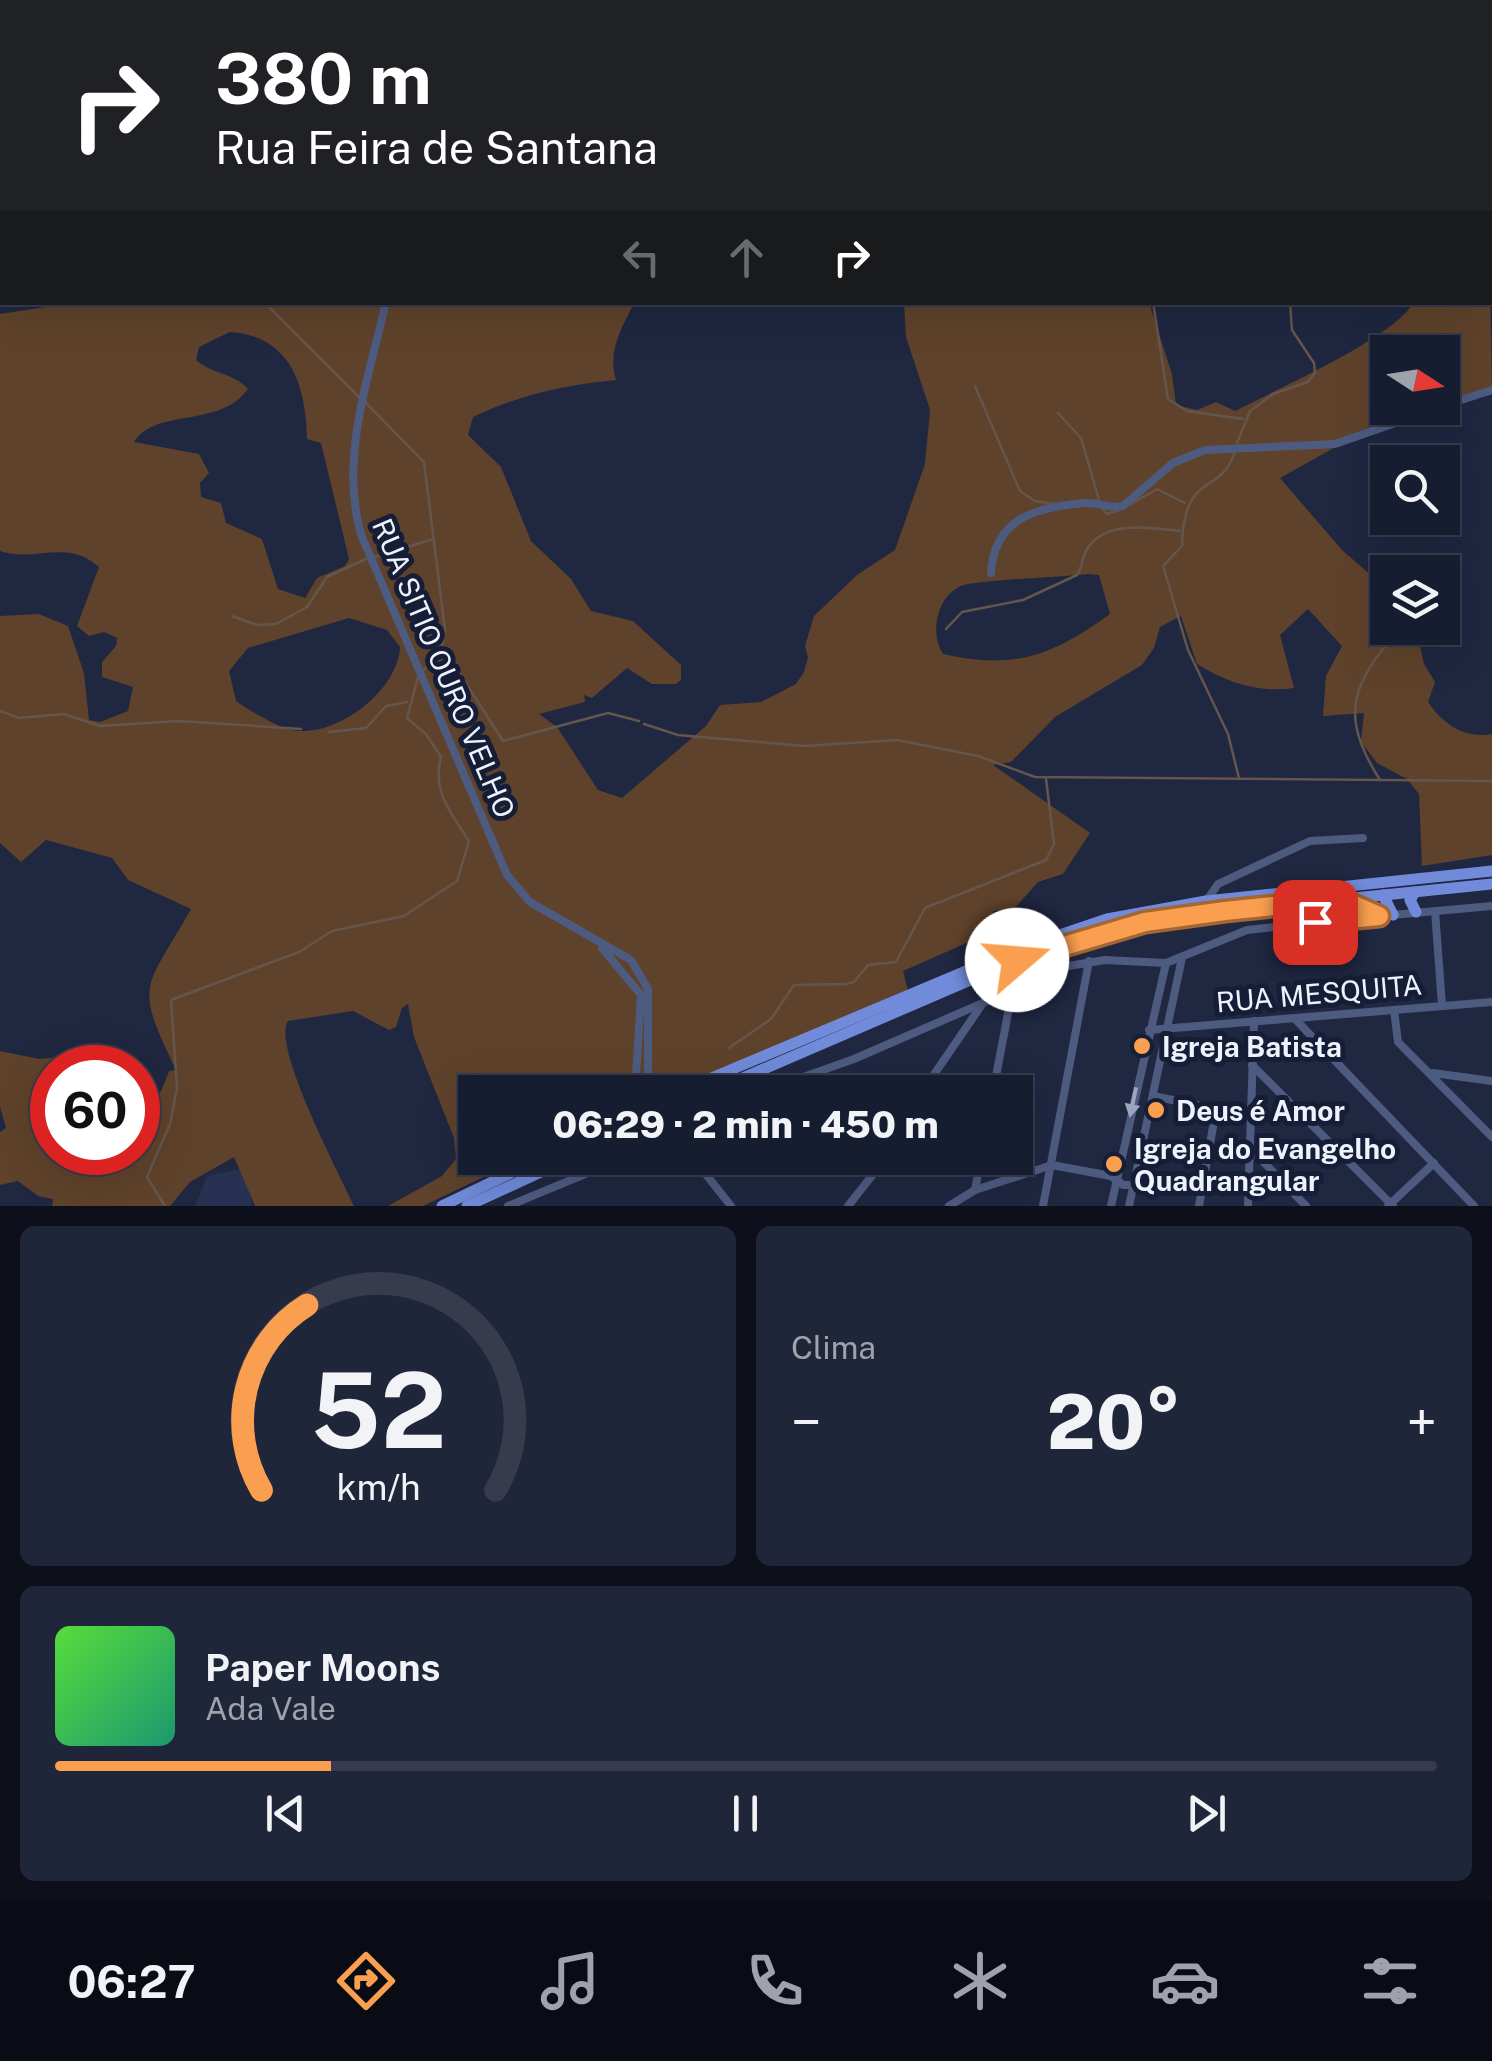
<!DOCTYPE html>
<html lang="pt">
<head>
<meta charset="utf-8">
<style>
  body { margin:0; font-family:"Public Sans",sans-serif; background:#202639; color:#f1f3f6; height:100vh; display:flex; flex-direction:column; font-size:38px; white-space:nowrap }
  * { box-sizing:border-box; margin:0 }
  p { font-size:32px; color:#9ea2ab }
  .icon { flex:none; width:55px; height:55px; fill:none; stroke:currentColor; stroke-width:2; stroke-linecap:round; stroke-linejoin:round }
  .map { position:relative; height:1206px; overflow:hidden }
  .panel { display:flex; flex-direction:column; gap:20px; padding:20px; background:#0d101b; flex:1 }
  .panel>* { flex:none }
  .guide { position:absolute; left:0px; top:0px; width:1492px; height:305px; box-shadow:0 10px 40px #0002,0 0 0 2px #363b4d; background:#202124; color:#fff; overflow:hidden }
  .needle { width:65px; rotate:102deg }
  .fabs { position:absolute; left:1370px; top:335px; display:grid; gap:20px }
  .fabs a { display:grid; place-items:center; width:90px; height:90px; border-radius:0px; background:#171d31; box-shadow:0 10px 40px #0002,0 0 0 2px #363b4d; font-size:50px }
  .speed { position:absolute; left:30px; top:1045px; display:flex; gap:20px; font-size:50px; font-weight:700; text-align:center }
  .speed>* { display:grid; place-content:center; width:130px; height:130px; border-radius:50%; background:#171d31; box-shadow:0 10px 40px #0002,0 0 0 2px #363b4d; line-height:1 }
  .speed .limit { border:15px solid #d22; background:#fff; color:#111 }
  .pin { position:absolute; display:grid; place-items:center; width:85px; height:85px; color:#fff; margin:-42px; border-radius:20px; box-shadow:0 5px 15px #0006 }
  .me { position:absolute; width:110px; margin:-55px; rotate:72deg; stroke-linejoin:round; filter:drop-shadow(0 0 8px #0008) }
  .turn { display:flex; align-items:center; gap:35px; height:210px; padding:0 50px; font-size:45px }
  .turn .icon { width:130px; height:130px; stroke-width:2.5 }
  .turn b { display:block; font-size:70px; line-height:85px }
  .lanes { display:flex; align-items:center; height:95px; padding:0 50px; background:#0003; justify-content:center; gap:50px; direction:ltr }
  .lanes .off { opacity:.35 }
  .big { font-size:75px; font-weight:800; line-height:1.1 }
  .panel .widget { flex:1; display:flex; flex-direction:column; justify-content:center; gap:15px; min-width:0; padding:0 35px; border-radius:15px; background:#202639 }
  .panel .dial { align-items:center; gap:0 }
  .dial svg { height:260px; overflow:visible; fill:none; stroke:#363b4d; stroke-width:7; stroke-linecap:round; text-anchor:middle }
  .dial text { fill:#f1f3f6; stroke:none }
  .song { display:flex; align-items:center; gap:30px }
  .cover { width:120px; height:120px; border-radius:15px; background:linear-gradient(135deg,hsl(110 70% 55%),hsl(160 70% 35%)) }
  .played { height:10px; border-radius:5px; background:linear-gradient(90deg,#fa9f4f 20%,#363b4d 20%) }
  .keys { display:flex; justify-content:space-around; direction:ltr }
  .heat { display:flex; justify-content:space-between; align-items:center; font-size:55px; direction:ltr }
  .panel .tiles { flex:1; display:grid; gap:20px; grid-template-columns:1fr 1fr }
  .widget:last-child { grid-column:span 2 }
  .trip { position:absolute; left:458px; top:1075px; width:575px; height:100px; border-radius:0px; background:#171d31; box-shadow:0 10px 40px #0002,0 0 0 2px #363b4d; font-weight:800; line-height:100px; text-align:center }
  .dock { display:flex; height:160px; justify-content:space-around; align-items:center; background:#090c14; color:#9ea2ab }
  .dock .icon { width:70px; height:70px }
  .dock .current { color:#fa9f4f }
  .dock b { font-size:45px; color:#f1f3f6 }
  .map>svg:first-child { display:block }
</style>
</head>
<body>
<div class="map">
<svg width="1492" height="1206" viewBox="0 0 1492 1206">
  <rect width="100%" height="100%" fill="#1f2741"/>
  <path fill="#273151" d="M244,1168L252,1206H195L207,1176Z"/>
  <g fill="#5f422b" fill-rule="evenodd">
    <path d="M0,0L92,2H2L0,285Z"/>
    <path d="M530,0H1492V18L1490,2H527Z"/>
    <path d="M1490,288L1492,386L1443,403L1442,352H1388V408H1430L1348,440L1280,478L1342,550L1387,589L1388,628H1416L1424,664L1435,682L1428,702C1443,724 1464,739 1492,734V855L1422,866L1419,794L1407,779L1377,763L1361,742L1364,713L1323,716L1326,676L1342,646L1308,609L1280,635L1294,688C1258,693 1228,683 1197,664L1181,616L1160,627L1154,648L1142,665L1055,717L1011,762L993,765L1090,833L1063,874L1038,882L1014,909L994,911L971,941L903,971L908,991L671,1092H475V1158H523L423,1206H388L442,1176L456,1159L454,1138L414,1037L408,1004L402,1008L396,1027L389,1030L353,1011L288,1021C271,1045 340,1175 354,1206H255L234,1157L190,1182L170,1206H52L53,1199L38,1196L18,1181L0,1185V1132L6,1128L0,1107V1051L39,1059L90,1054L98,1067L52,1068V1152H138C138,1142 163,1088 169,1071L176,1070C133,981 145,991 191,909L128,880L112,858L46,840L21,862L0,843V616L39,614L68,626L84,673L89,720L100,722L128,711L133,687L102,677V662L116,646L117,638L104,632L89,636L77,626L99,567C67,538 35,563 0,551V314L78,302H533L550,306L634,303C622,328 607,351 616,380C565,385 519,395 473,417L468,435L501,467L531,541L571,579L591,611L633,621L681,665V680L676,684H652L627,668L592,698L584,695L585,702L539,714L557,727L598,790L622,798L706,726L720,705L761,702L796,684L804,672L808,657L805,646L814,616L857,575L895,550L925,464L930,410L906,337L904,303H1149L1172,374L1176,405L1197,410L1216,402L1235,411C1275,390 1394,338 1413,303L1490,302ZM230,332C292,336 306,388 307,439L321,443L349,559L345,566L317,578L305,598L278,589L262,539L226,523L221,503L201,497L200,483L209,473L199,454L134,442C157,407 219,429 248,389C234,373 212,374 196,360L199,347ZM1088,574L1099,575L1110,614C1052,656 1014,670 943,654C930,634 936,597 961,586C977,580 1064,577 1088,574ZM349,618L387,630L400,647C398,692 334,739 291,730C282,729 243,707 236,701L229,671L248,648Z"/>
  </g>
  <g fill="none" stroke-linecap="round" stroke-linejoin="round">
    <g stroke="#65564d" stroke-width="2.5">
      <path d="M1246,2L1250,0"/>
      <path d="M0,48L2,50"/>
      <path d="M264,302L361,399"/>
      <path d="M1153,302L1168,399L1187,411L1243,419"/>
      <path d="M975,386L1020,491L1035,501L1054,504"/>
      <path d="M366,403L424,462L445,630L441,653L423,670"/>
      <path d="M1058,413L1081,438L1099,500"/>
      <path d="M1237,443L1250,411L1273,394L1308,382L1315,373L1314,363L1292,330L1290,302"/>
      <path d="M1235,451C1221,498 1184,468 1182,546L1163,566L1188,650L1228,734L1239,778"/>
      <path d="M1131,504L1157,489L1185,503"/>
      <path d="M1101,507L1107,514L1119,510"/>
      <path d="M374,557L433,539"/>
      <path d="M1442,600L1446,596"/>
      <path d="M232,616L257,625L276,624L307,607L327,577L368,558"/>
      <path d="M946,629L962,612L1023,600L1077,575C1083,566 1082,555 1089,546C1109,520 1152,528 1180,531"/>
      <path d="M1392,639L1407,628"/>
      <path d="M444,649L503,741L608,713L639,721"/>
      <path d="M0,711L19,718L64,714L100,726L179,721L301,729"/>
      <path d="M644,724L678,735L804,746L897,740L978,756L1035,777L1492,781"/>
      <path d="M329,732L366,728L386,706L407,702"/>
      <path d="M1380,780C1346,726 1345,693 1388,643"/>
      <path d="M729,1048L771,1019L794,985L846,984L854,982L868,965L896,962L925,908L1046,860L1054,844L1046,779"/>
      <path d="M165,1206L147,1177L170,1124L177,1088L171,1000L299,952L332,931L404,916L457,881L469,841C450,812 432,791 441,757L426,734L407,718L418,677"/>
    </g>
    <g stroke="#4e5b81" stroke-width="8">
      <path d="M156,0L158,2"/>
      <path d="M184,0L186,2"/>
      <path d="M286,0L287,2"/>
      <path d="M451,0L454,2"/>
      <path d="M96,2V0"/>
      <path d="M330,2L331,0"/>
      <path d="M485,2L487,0"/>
      <path d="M386,302C369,378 338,461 362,537L507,875L530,902L631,960L648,989V1079L667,1092"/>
      <path d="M1442,406L1492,390"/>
      <path d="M991,573C994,519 1035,507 1085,503C1098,502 1109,509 1123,506L1173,463L1205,450L1335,444L1438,408"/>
      <path d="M1207,900L1218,884L1310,841L1363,838"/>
      <path d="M1435,911L1442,1005"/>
      <path d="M1392,915L1492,906"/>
      <path d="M602,948L641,995L635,1092"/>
      <path d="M1394,1010L1398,1042L1492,1137"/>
      <path d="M1296,1020L1474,1206"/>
      <path d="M1149,1030L1492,1002"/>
      <path d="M1252,1065L1393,1206"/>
      <path d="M1433,1073L1492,1081"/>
      <path d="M761,1092L854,1059L1068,966L1105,960L1166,963L1247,930L1373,916"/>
      <path d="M922,1092L983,1003"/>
      <path d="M993,1092L1013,987"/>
      <path d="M1153,1096L1250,1116"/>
      <path d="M1249,1147L1306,1206"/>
      <path d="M693,1158L731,1206"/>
      <path d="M975,1190L981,1158"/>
      <path d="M508,1206L624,1158"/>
      <path d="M848,1206L886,1158"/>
      <path d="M949,1206L975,1190L1052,1165L1111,1176L1123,1185H1133"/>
      <path d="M1043,1206L1089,961"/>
      <path d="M1111,1206L1166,963"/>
      <path d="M1129,1206L1182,958"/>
      <path d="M1199,1206L1216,1110"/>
      <path d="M1248,1206L1254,1021"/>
      <path d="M1388,1206L1434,1163"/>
    </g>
    <g stroke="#718bda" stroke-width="11">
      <path d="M1415,892L1410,900L1416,912"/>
      <path d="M1383,895L1393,915"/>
      <path d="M1344,901L1379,916"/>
      <path d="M678,1092L1021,948L1107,919L1206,901L1492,871"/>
      <path d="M710,1092L1017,960L1092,934L1188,915L1492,884"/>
      <path d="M442,1206L542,1158"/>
      <path d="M467,1206L571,1158"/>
    </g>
  </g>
  <defs><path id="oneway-solid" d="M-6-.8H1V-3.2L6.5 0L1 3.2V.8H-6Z" transform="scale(2.5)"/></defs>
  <use fill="#9ea6bf" href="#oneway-solid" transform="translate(1133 1102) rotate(102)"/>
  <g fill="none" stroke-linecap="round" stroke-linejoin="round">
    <g stroke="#a26733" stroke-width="25">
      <path id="route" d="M1017,960L1145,922L1225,911L1340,899L1379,916L1315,922"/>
    </g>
    <use href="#route" stroke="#fa9f4f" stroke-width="18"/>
  </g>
  <g fill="#fa9f4f" stroke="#161e37" stroke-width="4">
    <circle cx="1142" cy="1046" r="10"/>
    <circle cx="1156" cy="1110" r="10"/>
    <circle cx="1114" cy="1164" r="10"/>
  </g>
  <g text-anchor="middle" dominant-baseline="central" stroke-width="10" stroke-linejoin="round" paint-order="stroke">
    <g font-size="28" fill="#eef2fd" stroke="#161e37">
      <text transform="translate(444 668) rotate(67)">RUA SITIO OURO VELHO</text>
      <text transform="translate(1319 993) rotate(-5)">RUA MESQUITA</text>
    </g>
    <g font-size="28" font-weight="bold" fill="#eef2fd" stroke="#161e37" text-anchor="start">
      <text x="1162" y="1046">Igreja Batista</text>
      <text x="1176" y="1110">Deus é Amor</text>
      <text x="1134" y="1148">Igreja do Evangelho<tspan x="1134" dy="32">Quadrangular</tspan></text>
    </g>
  </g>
</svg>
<div class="fabs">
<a><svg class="needle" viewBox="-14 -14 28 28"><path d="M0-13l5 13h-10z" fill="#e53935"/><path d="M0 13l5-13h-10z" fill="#9ea2ab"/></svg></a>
<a><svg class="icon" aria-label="search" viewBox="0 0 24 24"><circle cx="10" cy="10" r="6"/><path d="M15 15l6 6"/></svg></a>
<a><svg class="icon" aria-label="layers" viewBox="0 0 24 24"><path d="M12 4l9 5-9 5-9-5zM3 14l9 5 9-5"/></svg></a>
</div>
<div class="speed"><div class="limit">60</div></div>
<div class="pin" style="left:1315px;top:922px;background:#d93025"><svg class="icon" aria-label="arrive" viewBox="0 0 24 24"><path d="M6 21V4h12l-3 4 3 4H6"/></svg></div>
<svg class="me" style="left:1017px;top:960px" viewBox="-20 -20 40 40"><circle r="19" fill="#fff"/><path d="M0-13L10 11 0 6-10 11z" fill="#fa9f4f"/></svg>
<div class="trip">06:29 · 2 min · 450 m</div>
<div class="guide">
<div class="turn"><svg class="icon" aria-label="right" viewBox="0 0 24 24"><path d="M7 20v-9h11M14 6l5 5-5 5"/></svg><div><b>380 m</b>Rua Feira de Santana</div></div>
<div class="lanes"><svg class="icon off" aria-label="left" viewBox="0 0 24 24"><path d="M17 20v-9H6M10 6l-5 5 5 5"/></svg><svg class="icon off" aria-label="ahead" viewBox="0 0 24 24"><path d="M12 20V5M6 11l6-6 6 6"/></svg><svg class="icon" aria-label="right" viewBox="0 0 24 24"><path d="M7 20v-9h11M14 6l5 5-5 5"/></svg></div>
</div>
</div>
<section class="panel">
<div class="tiles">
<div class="widget dial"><svg viewBox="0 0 100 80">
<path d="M14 69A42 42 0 1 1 86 69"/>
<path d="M14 69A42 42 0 0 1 28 12" stroke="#fa9f4f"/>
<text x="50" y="56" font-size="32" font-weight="700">52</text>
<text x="50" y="72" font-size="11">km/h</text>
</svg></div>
<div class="widget"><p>Clima</p>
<div class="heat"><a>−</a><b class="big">20°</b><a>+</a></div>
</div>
<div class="widget">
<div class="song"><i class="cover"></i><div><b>Paper Moons</b><p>Ada Vale</p></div></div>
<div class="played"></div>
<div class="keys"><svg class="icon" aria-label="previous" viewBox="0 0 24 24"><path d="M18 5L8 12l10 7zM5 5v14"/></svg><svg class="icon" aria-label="pause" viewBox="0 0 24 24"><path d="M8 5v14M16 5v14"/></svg><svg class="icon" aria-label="next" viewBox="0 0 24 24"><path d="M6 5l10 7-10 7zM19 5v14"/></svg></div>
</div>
</div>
</section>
<nav class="dock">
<b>06:27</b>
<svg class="icon current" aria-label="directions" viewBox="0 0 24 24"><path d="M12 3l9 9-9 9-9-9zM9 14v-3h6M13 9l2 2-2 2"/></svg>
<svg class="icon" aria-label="music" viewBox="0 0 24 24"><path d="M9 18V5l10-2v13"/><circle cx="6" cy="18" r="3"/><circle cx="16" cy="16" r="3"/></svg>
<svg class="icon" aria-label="phone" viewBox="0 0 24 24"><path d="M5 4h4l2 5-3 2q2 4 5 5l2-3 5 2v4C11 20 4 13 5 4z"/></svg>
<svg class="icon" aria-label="climate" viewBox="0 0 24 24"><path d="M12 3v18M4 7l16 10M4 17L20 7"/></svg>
<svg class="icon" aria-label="car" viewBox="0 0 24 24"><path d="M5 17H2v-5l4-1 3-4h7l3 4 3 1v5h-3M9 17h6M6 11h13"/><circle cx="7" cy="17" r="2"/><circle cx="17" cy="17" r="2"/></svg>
<svg class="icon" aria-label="filters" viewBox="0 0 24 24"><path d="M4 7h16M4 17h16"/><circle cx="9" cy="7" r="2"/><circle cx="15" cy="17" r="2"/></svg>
</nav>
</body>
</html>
